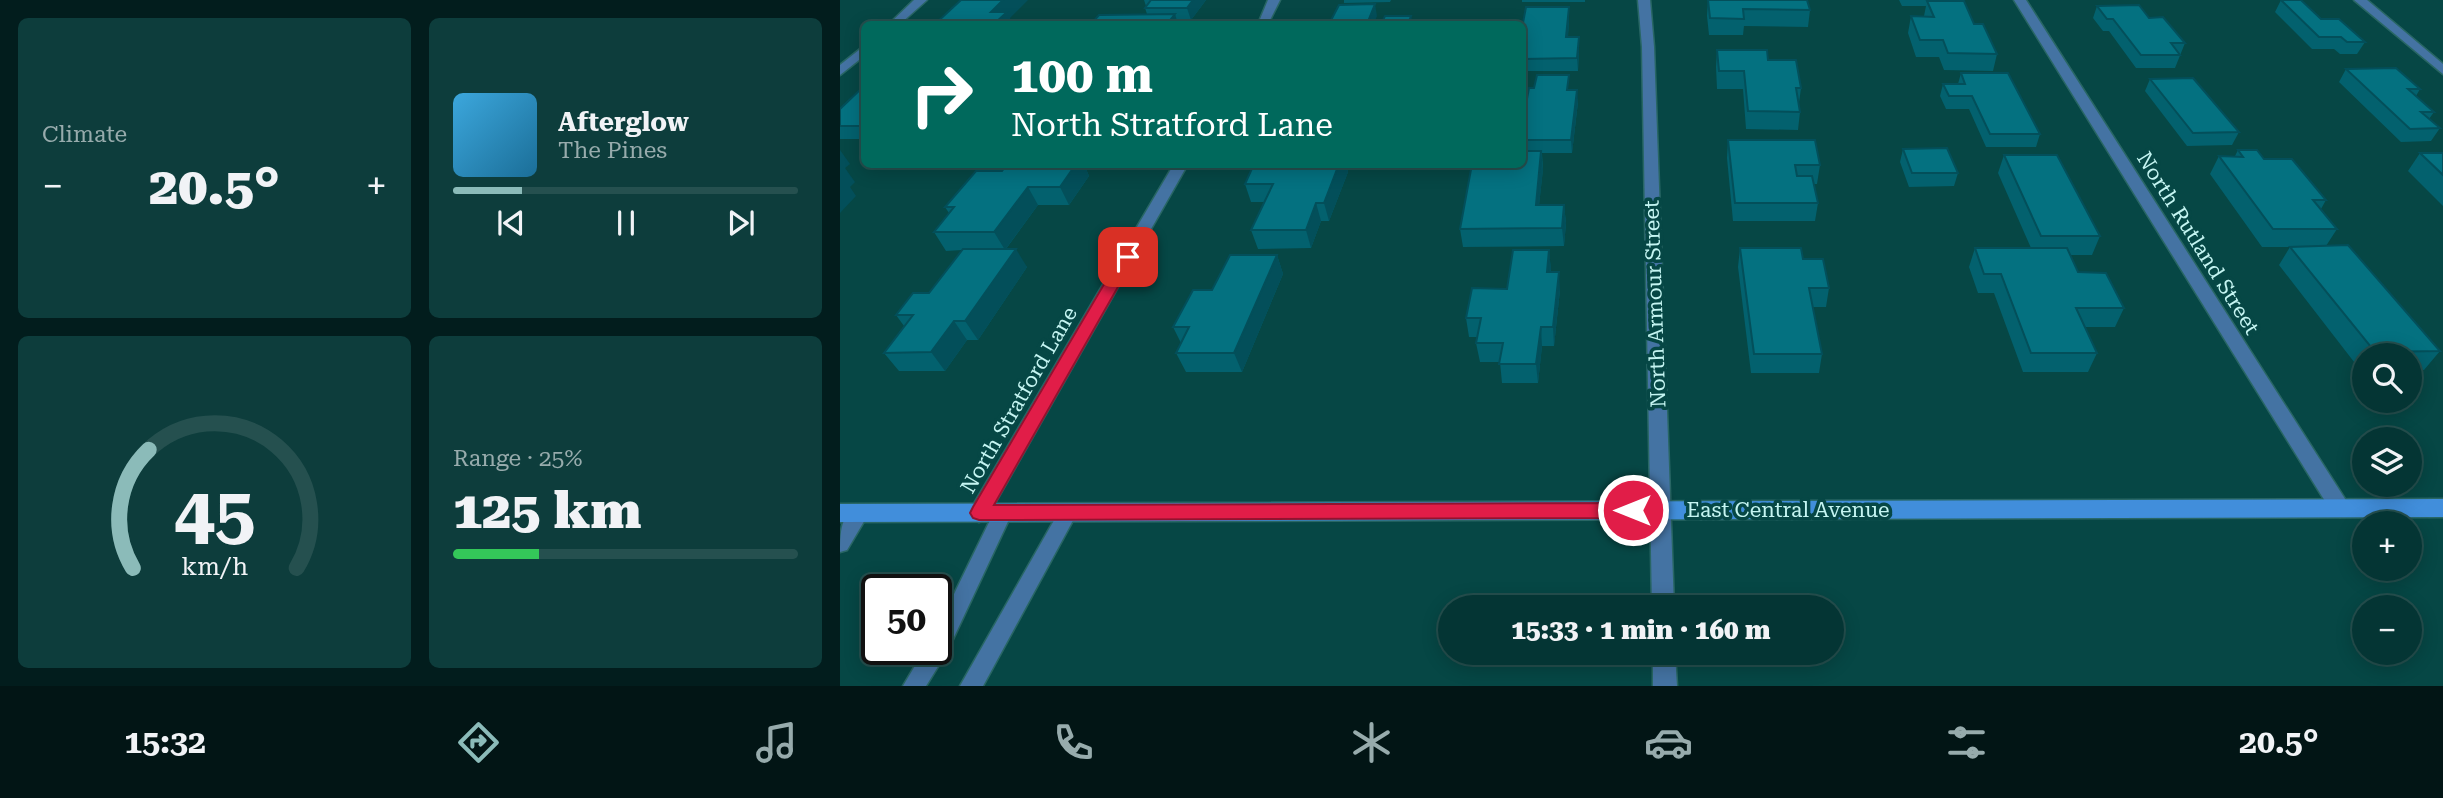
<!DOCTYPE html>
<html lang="en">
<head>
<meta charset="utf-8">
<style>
  body { margin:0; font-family:"Roboto Serif",serif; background:#0d3d3c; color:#f1f3f6; height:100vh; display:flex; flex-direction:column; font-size:26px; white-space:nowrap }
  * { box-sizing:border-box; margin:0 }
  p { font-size:23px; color:#97abac }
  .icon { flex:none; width:38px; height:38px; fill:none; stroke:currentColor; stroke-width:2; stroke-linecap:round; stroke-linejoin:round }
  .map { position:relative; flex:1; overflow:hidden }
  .sheet { display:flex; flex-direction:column; gap:18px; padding:18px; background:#021d1d; width:840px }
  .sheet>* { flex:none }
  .hud { position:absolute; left:21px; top:21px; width:665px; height:147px; border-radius:10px; box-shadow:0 4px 18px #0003,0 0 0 2px #25504f; background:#00695c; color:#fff; overflow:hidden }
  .fabs { position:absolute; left:1512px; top:343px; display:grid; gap:14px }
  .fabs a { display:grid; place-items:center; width:70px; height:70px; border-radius:50%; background:#043534; box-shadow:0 4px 18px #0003,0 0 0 2px #25504f; font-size:35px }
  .speed { position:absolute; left:21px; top:574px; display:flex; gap:14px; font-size:35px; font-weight:700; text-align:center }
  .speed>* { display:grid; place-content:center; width:91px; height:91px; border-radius:50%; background:#043534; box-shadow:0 4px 18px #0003,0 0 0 2px #25504f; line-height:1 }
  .speed .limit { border:4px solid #111; border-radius:10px; background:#fff; color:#111 }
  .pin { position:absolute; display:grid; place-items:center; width:60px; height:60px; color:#fff; margin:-30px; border-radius:14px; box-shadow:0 4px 10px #0006 }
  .me { position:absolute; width:77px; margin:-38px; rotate:270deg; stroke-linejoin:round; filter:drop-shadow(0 0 5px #0008) }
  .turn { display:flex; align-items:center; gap:24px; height:147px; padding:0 35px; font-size:32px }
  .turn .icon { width:91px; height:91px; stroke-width:2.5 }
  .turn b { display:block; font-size:49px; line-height:60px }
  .big { font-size:52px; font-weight:800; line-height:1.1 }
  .sheet .card { flex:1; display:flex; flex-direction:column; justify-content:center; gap:10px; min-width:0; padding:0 24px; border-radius:10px; background:#0d3d3c }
  .sheet .dial { align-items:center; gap:0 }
  .dial svg { height:182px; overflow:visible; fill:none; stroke:#25504f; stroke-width:7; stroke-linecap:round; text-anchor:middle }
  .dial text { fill:#f1f3f6; stroke:none }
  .song { display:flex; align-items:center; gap:21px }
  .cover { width:84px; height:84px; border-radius:10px; background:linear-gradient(135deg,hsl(200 70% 55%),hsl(200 70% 35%)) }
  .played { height:7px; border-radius:4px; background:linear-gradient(90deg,#8bbbb9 20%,#25504f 20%) }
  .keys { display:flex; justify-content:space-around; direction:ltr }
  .heat { display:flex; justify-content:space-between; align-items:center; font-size:38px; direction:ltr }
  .charge { height:10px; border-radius:5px; background:linear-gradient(90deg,#34c759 25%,#25504f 0) }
  .sheet .tiles { flex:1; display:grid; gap:18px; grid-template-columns:repeat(2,1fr) }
  .trip { position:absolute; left:598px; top:595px; width:406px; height:70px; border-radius:35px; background:#043534; box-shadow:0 4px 18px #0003,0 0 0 2px #25504f; font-weight:800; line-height:70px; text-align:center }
  .menu { display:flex; height:112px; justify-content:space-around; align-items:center; background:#021515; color:#97abac }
  .menu .icon { width:49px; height:49px }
  .menu .active { color:#8bbbb9 }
  .menu b { font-size:32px; color:#f1f3f6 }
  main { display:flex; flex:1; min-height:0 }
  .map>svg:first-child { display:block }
</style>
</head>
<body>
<main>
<section class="sheet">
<div class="tiles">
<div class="card"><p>Climate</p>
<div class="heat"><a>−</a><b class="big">20.5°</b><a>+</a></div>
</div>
<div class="card">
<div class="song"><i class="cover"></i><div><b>Afterglow</b><p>The Pines</p></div></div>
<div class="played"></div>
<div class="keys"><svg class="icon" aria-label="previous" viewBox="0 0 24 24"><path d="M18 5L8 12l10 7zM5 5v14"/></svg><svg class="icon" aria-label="pause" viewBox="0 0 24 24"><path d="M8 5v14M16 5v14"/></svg><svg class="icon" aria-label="next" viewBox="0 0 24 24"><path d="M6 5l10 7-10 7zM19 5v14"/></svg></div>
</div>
<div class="card dial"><svg viewBox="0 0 100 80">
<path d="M14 69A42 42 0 1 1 86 69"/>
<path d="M14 69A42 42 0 0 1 21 17" stroke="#8bbbb9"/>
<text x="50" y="56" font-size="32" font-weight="700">45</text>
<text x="50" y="72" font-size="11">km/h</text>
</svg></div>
<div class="card"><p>Range · 25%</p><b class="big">125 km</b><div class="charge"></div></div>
</div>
</section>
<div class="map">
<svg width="1603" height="686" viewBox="0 0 1603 686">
  <rect width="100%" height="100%" fill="#064745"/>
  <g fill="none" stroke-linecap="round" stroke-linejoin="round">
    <g stroke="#286664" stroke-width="3">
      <g id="lane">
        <path d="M20,505L27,508L29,513L7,550L0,552C0,535 0,512 20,505Z"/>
        <path d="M163,505L170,508L172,513L107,652L86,686H63L85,649H96V631L156,508Z"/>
        <path d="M228,505L235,508L237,513L143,686H120L221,508Z"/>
      </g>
    </g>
    <g stroke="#286664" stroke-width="3">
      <g id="street">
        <path d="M74,0H87L60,24H49Z"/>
        <path d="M428,0H440L428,24H418Z"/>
        <path d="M798,0H810L814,47L834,607H812L802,47Z"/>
        <path d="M1174,0H1186L1507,502L1510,508L1507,514L1500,517L1493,514Z"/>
        <path d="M1514,0H1527L1603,64V74Z"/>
        <path d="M24,46V56L0,75V65Z"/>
        <path d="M334,164H348L146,519L139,522L132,519L129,513L132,507Z"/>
        <path d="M813,653H835L837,686H813Z"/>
      </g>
    </g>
    <g stroke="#286664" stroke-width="3">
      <path id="secondary" d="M1603,499V517L0,522V504Z"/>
    </g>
    <use href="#lane" fill="#4473a3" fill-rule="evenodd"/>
    <use href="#street" fill="#4473a3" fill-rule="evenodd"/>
    <use href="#secondary" fill="#418edb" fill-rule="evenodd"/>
  </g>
  <g fill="#03616e">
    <path d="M304,0H366L351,20H337L338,24H251L307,14L305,8L306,6Z"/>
    <path d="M504,0H551L550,2L504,3Z"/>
    <rect x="682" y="0" width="63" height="2"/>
    <path d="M868,0L970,10L968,27L904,26L903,35H869L867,16Z"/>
    <path d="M1059,0H1122L1134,24L1157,54L1153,71L1104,70L1099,57H1076L1068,33L1071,16H1084L1086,6H1062Z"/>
    <path d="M1441,0L1481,19L1525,42L1517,54H1500L1494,49H1472L1435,12Z"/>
    <path d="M1257,6L1309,18L1345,43L1335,68H1296L1269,31H1263L1253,18Z"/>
    <path d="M729,7V19L728,37L739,49L738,71H682V28Z"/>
    <path d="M877,50L928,60L961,88L959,103L960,112L958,130L906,129L903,89H877L876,67Z"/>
    <path d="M1506,69L1580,89L1576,96L1594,112L1589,119L1600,128L1591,141L1561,142L1499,82Z"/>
    <path d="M1121,73L1200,134L1196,147H1146L1129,109H1106L1100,96L1103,84H1118Z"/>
    <path d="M1310,79L1399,132L1392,145L1347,146L1305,91Z"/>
    <path d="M24,86V139H0V109Z"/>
    <path d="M729,90L738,102L732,153H702L703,169L699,205H724L726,223L724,246L623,247L620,229L682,164V125Z"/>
    <path d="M888,140L980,165L977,184H974L978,203L975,221H893L887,158Z"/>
    <path d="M1063,149L1118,173L1114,186L1069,187L1060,162Z"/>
    <path d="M1398,150L1424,159L1486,200L1481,209L1497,229L1486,246L1600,351L1584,370H1570V355H1524V371H1521L1439,265L1450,247H1422L1370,174L1379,156H1395Z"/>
    <path d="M1580,153H1603V206L1568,171Z"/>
    <path d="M1164,155L1260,236L1252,255H1230L1238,272L1284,308L1275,327H1245L1257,353L1248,372H1183L1154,293H1138L1129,267L1135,248H1191L1158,173Z"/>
    <path d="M167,164H244L249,176L229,205H198L166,249L187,267L138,340H127L105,371H59L44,353L64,326L56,315L89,293L122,250L106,251L94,232L109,213L105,207L162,171Z"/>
    <path d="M414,164H506L508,172L489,221H481L471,248L418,249L411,230L425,202H411L405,184Z"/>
    <path d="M900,248L963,259L989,288L986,307H973L982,354L979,373H911L898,267Z"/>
    <path d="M709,250L711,272L720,290L714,346H702L698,383H662L660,362H640L636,343L637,337H629L626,318L667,289Z"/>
    <path d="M437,255L443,274L402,372H346L336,353L341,343L333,327Z"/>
  </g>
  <g fill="#034f5a">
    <path d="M163,0H188L170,18L173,24H154L151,12Z"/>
    <path d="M353,0H366L351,20L347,8Z"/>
    <path d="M535,4L537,16L534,24H527Z"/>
    <path d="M729,7V19L727,49L726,37Z"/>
    <path d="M335,14L338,24H327Z"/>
    <path d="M571,16L573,24H568Z"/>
    <path d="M739,37V49L738,71L737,58Z"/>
    <path d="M737,90L738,102L732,153L731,140Z"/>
    <path d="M0,150L10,164L5,168L15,182L10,187L16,196L0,213Z"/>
    <path d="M701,151L703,169L697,224L696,205Z"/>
    <path d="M236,164H244L249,176L229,205L220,187Z"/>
    <path d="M499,164H506L508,172L489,221L484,203Z"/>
    <path d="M188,187L198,205L165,250L154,232Z"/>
    <path d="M476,203L481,221L471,248L466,230Z"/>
    <path d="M724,205L726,223L724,246L722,228Z"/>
    <path d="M176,249L187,267L138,340L125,321Z"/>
    <path d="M709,250L711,269L708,290L707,272Z"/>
    <path d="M437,255L443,274L402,372L394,353Z"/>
    <path d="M719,272L720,290L714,346L713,327Z"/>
    <path d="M114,321L127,340L105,371L91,352Z"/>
    <path d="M701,327L702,346L698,383L696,364Z"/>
  </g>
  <g fill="#047180" stroke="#034f5a" stroke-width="2">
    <path d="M121,0H163L151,12H167L154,24H95Z"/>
    <path d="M311,0H353L347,8H305Z"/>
    <path d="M868,0H967L970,10L903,9L904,19L870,18Z"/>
    <path d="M1441,0H1461L1481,19H1499L1525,42H1507L1501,37H1479Z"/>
    <path d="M1087,1H1124L1134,24H1143L1157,54L1108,53L1103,40H1080L1071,16L1094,17Z"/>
    <path d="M535,4L527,24H489L499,5Z"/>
    <path d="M1299,5L1309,18L1323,17L1345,43H1331L1340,55H1301L1273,19H1267L1257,6Z"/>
    <path d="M686,7H729L726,37H739L737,58L682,59V28Z"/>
    <path d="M335,14L327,24H251L259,15Z"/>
    <path d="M545,16H571L568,24H541Z"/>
    <path d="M877,50H927L928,60H956L961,88H956L960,112L908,111L904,71H879Z"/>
    <path d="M1556,68L1580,89H1568L1594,112H1581L1600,128L1570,129L1506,69Z"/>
    <path d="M1121,73H1168L1200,134H1150L1132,96H1109L1103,84H1125Z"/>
    <path d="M697,75H729L727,90H737L731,140H682V125L689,88H694Z"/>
    <path d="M1353,78L1399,132L1353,133L1310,79Z"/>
    <path d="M24,86V126H0V109Z"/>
    <path d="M888,140H975L980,165H955L957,176H972L978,203H895Z"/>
    <path d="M1107,148L1118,173H1072L1063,149Z"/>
    <path d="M1398,150H1417L1424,159H1452L1486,200H1473L1497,229H1433L1379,156L1403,157Z"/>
    <path d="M682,151H701L696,205H724L722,228L620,229L632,164H682Z"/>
    <path d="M1580,153H1603V175Z"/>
    <path d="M1164,155H1217L1260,236H1201Z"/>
    <path d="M167,164H236L220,187H188L154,232H94L114,207H105L136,171H162Z"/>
    <path d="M414,164H499L484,203H476L466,230H411L433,184H405Z"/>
    <path d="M1508,245L1600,351L1535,352L1450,247Z"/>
    <path d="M900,248H961L963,259H983L989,288H969L982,354H914Z"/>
    <path d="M1135,248H1227L1238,272L1266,273L1284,308H1236L1257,353H1191L1161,274H1144Z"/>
    <path d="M123,249H176L125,321H114L91,352L44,353L73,315H56L73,293H89Z"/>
    <path d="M673,250H709L707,272H719L713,327H701L696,364H659L663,343H636L641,318H626L632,288L667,289Z"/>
    <path d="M390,255H437L394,353H336L349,327H333L353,290H372Z"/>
  </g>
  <path fill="#e11d48" stroke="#92132f" stroke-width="2" d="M288,253L295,257L154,505L793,503L800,505L803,510L800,516L793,518L139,520L133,518L130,513L133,507L280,257Z"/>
  <g text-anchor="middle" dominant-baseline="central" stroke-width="7" stroke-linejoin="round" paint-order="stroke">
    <g font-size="21" fill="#c5f5f2" stroke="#064745">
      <text transform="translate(1358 243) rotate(58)">North Rutland Street</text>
      <text transform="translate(815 304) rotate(-92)">North Armour Street</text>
      <text transform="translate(179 400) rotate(-60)">North Stratford Lane</text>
      <text x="948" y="510">East Central Avenue</text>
    </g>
  </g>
</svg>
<div class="fabs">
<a><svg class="icon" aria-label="search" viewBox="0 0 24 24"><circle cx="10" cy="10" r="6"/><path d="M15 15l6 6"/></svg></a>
<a><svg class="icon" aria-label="layers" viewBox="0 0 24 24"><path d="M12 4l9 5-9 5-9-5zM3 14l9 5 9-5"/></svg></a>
<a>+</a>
<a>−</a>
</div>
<div class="speed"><div class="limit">50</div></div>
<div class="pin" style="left:288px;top:257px;background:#d93025"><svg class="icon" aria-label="arrive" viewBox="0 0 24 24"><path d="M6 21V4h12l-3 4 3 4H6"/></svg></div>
<svg class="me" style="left:793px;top:510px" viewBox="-20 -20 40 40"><circle r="17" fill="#e11d48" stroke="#fff" stroke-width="3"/><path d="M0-11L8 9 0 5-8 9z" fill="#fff"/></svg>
<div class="trip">15:33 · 1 min · 160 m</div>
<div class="hud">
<div class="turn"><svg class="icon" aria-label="right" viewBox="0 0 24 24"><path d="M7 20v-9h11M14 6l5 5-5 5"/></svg><div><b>100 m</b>North Stratford Lane</div></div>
</div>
</div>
</main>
<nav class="menu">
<b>15:32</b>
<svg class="icon active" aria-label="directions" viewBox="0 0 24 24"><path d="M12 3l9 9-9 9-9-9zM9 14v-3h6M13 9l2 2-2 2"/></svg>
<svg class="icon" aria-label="music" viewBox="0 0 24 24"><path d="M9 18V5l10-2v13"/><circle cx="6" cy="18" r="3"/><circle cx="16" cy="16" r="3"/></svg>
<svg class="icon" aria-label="phone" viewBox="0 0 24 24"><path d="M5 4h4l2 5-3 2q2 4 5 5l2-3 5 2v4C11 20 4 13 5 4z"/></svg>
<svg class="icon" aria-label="climate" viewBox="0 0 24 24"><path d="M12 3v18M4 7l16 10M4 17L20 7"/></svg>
<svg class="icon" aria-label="car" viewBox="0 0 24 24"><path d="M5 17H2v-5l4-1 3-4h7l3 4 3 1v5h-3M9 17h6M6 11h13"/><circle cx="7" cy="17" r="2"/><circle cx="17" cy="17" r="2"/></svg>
<svg class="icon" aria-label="filters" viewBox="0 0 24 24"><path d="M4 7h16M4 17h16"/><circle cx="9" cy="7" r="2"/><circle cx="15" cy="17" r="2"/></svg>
<b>20.5°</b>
</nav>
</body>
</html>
